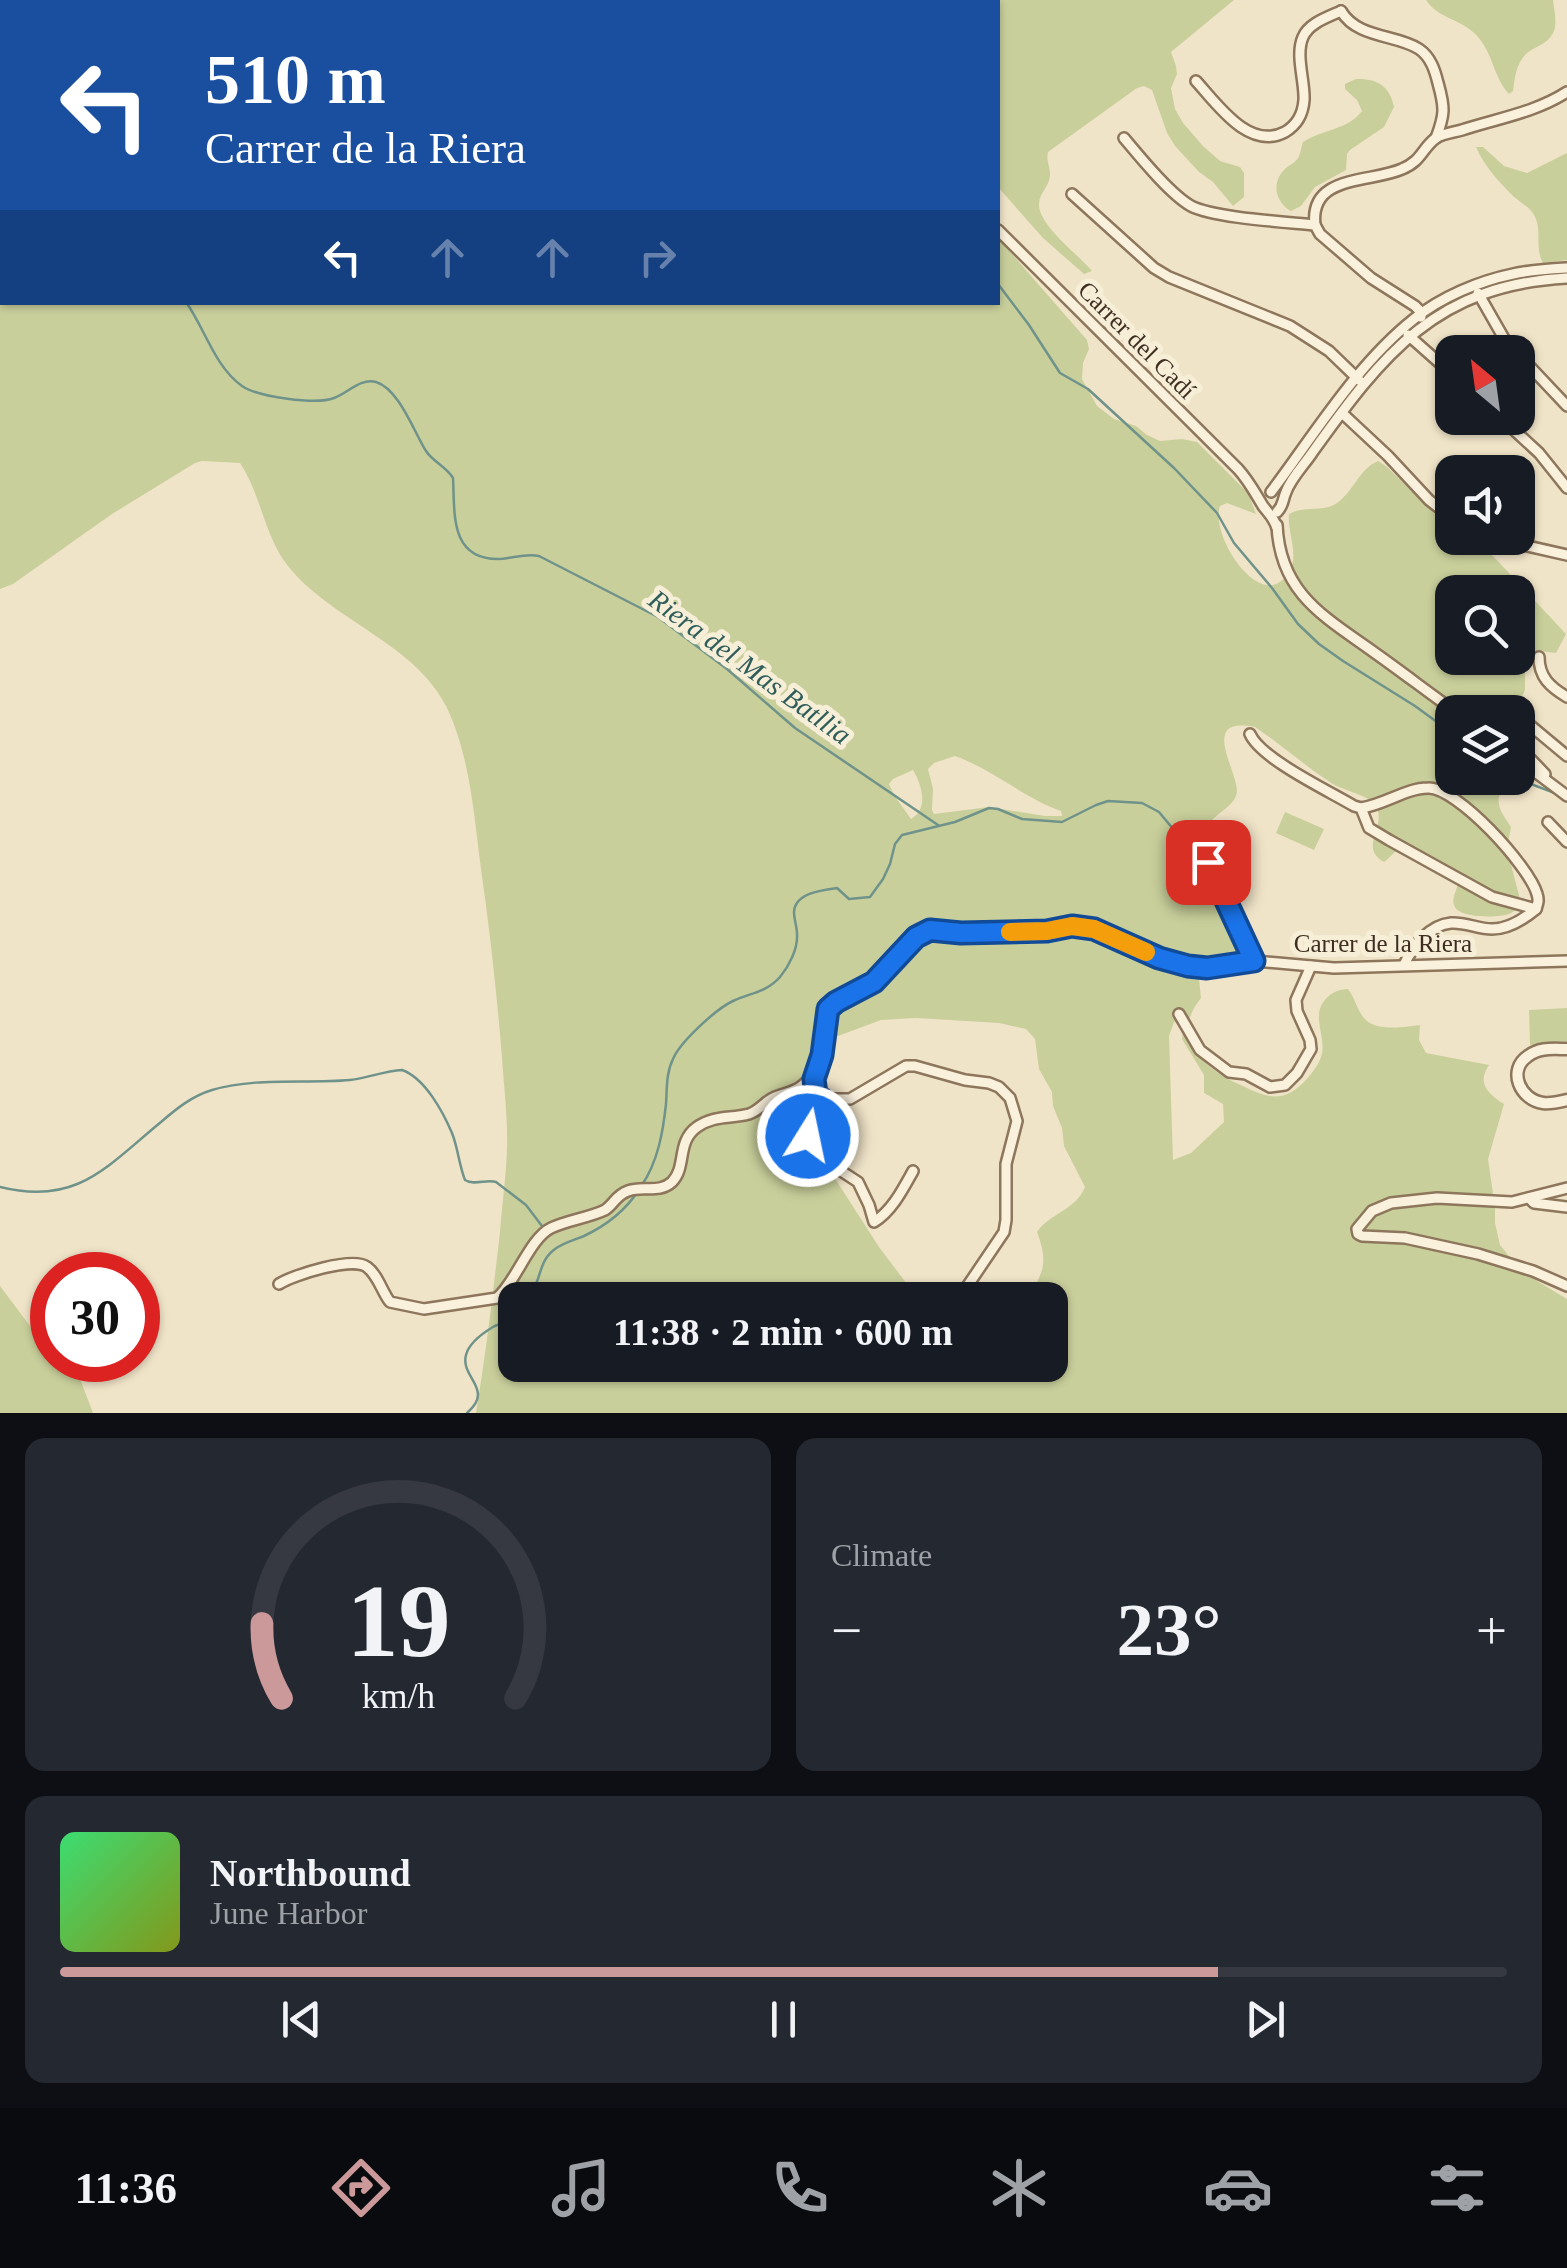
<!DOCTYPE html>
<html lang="en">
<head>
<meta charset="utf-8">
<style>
  body { margin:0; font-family:"Times New Roman",serif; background:#242831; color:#f1f3f6; height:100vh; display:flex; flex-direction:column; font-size:38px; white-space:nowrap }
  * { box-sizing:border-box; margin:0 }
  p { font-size:32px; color:#9ea1a6 }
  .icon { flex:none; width:55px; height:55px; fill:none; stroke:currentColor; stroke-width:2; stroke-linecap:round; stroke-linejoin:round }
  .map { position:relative; height:1413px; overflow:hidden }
  .panel { display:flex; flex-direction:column; gap:25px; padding:25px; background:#0d0f14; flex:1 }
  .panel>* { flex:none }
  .top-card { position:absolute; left:0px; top:0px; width:1000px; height:305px; box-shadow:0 2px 8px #0004; background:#1a4fa0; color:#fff; overflow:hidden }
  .needle { width:65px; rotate:331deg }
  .buttons { position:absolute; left:1435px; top:335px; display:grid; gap:20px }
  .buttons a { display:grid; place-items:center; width:100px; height:100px; border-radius:20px; background:#171b24; box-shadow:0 2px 8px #0004; font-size:50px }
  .speed { position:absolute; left:30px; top:1252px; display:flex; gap:20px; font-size:50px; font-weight:700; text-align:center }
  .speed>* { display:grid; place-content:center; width:130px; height:130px; border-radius:50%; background:#171b24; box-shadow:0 2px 8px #0004; line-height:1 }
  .speed .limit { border:15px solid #d22; background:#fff; color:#111 }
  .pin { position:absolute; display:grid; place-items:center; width:85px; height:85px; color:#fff; margin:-42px; border-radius:20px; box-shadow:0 5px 15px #0006 }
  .me { position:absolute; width:110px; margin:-55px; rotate:10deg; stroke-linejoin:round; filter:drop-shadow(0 0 8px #0008) }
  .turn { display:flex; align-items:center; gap:35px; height:210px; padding:0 40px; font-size:45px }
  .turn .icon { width:130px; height:130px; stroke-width:2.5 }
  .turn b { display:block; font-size:70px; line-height:85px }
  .lanes { display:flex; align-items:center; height:95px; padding:0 40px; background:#0003; justify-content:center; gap:50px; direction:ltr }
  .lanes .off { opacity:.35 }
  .big { font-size:75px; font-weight:700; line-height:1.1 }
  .panel .widget { flex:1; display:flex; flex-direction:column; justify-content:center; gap:15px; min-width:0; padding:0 35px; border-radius:20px; background:#242831 }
  .panel .dial { align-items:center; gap:0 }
  .dial svg { height:260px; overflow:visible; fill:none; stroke:#363941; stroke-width:7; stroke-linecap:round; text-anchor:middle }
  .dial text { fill:#f1f3f6; stroke:none }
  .song { display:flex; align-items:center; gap:30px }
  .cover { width:120px; height:120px; border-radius:15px; background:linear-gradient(135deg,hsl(140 70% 55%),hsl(70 70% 35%)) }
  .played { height:10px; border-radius:5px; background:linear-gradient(90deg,#cc999b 80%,#363941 80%) }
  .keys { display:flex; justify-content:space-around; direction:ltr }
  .heat { display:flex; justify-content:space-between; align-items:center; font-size:55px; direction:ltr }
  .panel .tiles { flex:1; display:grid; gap:25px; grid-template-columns:1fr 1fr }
  .widget:last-child { grid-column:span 2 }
  .trip { position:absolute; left:498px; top:1282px; width:570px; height:100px; border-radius:20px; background:#171b24; box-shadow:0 2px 8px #0004; font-weight:700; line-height:100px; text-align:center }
  .tabs { display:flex; height:160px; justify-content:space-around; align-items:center; background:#090b0e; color:#9ea1a6 }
  .tabs .icon { width:70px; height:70px }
  .tabs .active { color:#cc999b }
  .tabs b { font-size:45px; color:#f1f3f6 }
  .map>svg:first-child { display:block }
</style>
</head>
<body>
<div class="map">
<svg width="1567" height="1413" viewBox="0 0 1567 1413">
  <rect width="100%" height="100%" fill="#f0e4c8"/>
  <g fill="#c9cf9b" fill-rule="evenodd">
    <path d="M0,0H1234L1171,52L1176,66L1177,74L1171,88L1175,109L1183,123L1203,146L1220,161L1240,167L1244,173V197L1233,206L1213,182L1199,172L1175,146L1167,133L1152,90L1144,86L1137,88L1048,152C1046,161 1050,166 1050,175C1050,186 1039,193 1039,204C1038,225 1079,255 1092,271L1084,274L1043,238L998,187V2H2V302H998V238L1087,340L1089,349L1083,363L1082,379L1097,406L1114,419L1136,426L1147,435L1160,441L1182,439L1197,442L1248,493L1256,514L1227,503L1220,506C1209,536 1264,619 1290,570C1299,555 1287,531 1289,514C1305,505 1322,513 1337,503C1354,491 1359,469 1378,461L1386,466L1436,515L1452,527V538H1467L1493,556L1566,634L1556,653L1539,651L1531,655L1525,669V690L1515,712H1452V778H1506C1495,801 1496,805 1511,827L1507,849L1521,903C1516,909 1516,911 1509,914C1498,918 1460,918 1455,907C1449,897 1461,888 1457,877C1453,866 1414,843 1403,847C1396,849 1390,858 1384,862C1357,847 1389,825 1375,805C1370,796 1343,790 1333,784C1306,767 1282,745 1255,727C1194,715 1244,778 1236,796C1232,806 1221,811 1213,819C1206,828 1203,844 1197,856L1244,955L1197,960L1201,998C1185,1018 1181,1041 1202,1060C1219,1075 1227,1079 1247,1088C1270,1099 1284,1101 1303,1083C1310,1076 1318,1066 1321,1057C1327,1040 1313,1020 1322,1004C1328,994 1338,989 1348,989C1355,998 1357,1010 1364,1018C1375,1032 1404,1027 1420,1025L1419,1040L1426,1053L1489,1065C1476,1084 1489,1094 1504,1104L1488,1159L1495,1207V1223L1500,1245L1522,1272L1567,1299V1413H476C486,1353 493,1293 500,1232C502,1205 506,1177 507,1149C508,1119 504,1088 502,1058C497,995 490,932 481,869C474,816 470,755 446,706C413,642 332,621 288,566C264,536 261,494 240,463L202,461L195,463L112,514L13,584L0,589ZM1452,592H1518V658H1452ZM955,756C994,770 1022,797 1061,811L1062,816H1045L989,807L934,814L932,810L933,789L928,769L934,763ZM913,770C922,785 929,809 911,819L894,795L889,784L893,779ZM916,1018L999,1023L1026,1029L1035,1039L1039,1069L1052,1092L1053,1106L1062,1128L1064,1146L1085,1187C1076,1210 1050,1213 1037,1232C1049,1264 1043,1272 1027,1300H1050V1365H515V1300H919L879,1247L825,1163L815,1155L817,1140L810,1116L828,1061L829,1036H838L881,1020ZM1174,1022L1184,1025L1182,1039L1204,1075V1093L1223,1104L1224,1122L1191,1153L1173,1160L1169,1036Z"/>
    <path d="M1426,0H1553C1554,10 1558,24 1553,33C1548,44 1536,46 1527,53C1516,63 1515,77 1513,91L1509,94C1494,78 1493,54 1478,37C1463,19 1438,19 1426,0Z"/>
    <path d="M1356,79C1377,78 1390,86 1394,107L1384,127L1350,150L1347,154L1346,170L1315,187L1301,206L1291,211C1275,202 1271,182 1285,169C1288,166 1296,162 1298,158C1301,153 1301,147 1303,142C1323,129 1348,130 1362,111L1357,100L1345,89V84Z"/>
    <path d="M1476,147H1483L1504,166L1527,173L1567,153V260L1543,263C1534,247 1543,231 1534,215C1529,206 1517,201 1510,193C1497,180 1483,164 1476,147Z"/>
    <path d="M1285,812L1324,829L1314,850L1276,833Z"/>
    <path d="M1567,1008V1041L1530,1045L1529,1010Z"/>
    <path d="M0,1286L42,1342L52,1343V1360H73L93,1413H0Z"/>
  </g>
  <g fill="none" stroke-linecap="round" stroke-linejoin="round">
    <g stroke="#6f938a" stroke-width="2.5">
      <path d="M852,0V2"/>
      <path d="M0,58L2,62"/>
      <path d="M998,284L1029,325L1060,373L1088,389L1174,468L1217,513L1234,543L1272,588L1298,624L1319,644L1343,661L1415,706L1452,733"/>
      <path d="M186,302C205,329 215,367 242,386C258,397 316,405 334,398C348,393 360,378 376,382C399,389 414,432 426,451C433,462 446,466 453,478C455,512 449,559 498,559C512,559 524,553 539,556L658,617L727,669L795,728L938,825"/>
      <path d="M1515,778L1560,795"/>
      <path d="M642,1185C658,1161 663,1132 666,1104C667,1089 666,1073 673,1059C680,1042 716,1009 733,1001C750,993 767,992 780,977C789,966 798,949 797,934C797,927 794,919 794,912C795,893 822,890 837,888L849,899L870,897L883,879L890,864L895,844L902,835L955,822L989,808L998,809L1022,819L1062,822L1096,805L1108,801L1142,803L1159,812L1179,836"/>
      <path d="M0,1187C77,1206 106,1167 161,1122C176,1109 192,1096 212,1090C256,1077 305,1084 350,1080C368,1078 384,1071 402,1070C425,1078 443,1112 452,1133C458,1148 459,1165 465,1180C475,1186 486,1179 496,1182L526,1205L545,1230"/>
      <path d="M521,1300C523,1298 532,1291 533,1290C542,1275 539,1261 555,1249C563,1243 574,1240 584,1236C605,1226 625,1211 638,1191"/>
      <path d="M467,1413C495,1389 460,1378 466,1355C469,1343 483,1333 493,1327C500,1323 502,1325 507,1319C510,1314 512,1309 515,1305"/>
    </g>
    <g stroke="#8d765c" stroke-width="14">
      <g id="minor">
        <path d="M1341,11C1358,39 1396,34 1419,49C1431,57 1435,71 1438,83C1445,108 1445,114 1436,138"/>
        <path d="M1196,81C1217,104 1249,151 1285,132C1297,125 1303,114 1304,100C1305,81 1295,55 1303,37C1309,23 1328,17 1341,11"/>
        <path d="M1124,138C1140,157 1170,194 1191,206C1214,218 1286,222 1315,225L1320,234L1371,278L1415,306L1419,310L1421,317"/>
        <path d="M1072,194L1154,268L1169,277L1290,326L1329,351L1359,380"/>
        <path d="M1315,225C1309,174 1371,183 1402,169C1422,161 1422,148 1436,138C1443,133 1457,132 1465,129C1500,118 1536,112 1567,92"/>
        <path d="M998,230L1238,469C1249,481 1255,493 1263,506C1269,514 1274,518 1277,528"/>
        <path d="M1478,293L1506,342L1516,352"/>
        <path d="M1408,335L1452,374"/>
        <path d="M1518,354L1567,406"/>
        <path d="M1342,413L1388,456L1429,500L1452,518"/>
        <path d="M1501,418L1539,453L1567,488"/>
        <path d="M1271,492C1314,435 1357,364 1414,319C1441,297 1479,281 1513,274C1530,270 1549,269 1567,268"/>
        <path d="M1277,512C1284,505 1282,501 1286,492C1291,478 1304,465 1312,453C1383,354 1436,285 1567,278"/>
        <path d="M1277,525C1280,594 1325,617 1375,653C1402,672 1429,693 1456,712"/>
        <path d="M1492,538L1567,555"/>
        <path d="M1539,657C1539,677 1550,687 1567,697"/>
        <path d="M1518,715L1567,756"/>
        <path d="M1250,734C1261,759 1329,791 1354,806L1361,808L1369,828L1389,840L1492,897L1536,909"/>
        <path d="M1518,746L1545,774"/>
        <path d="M1518,759L1567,796"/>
        <path d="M1361,808C1384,805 1406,788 1428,788C1457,787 1529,866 1537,894C1539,900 1538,903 1536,909C1524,919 1508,929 1492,929C1478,929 1465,922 1451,923C1429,925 1412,947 1404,965"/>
        <path d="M1548,822L1567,842"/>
        <path d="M1205,857L1255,961"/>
        <path d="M1179,1014L1200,1050L1229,1072L1246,1074L1270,1087L1285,1085L1297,1073L1311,1049L1310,1040L1297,1011L1296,1000L1311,966"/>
        <path d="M822,1099H850L906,1066H915L965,1080L989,1083L999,1087L1010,1098L1017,1121L1006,1164V1220L1004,1232L958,1300"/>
        <path d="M913,1171C903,1189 892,1211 874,1222L869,1205L858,1182L815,1154L808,1136L822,1099L816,1093L814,1079L825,1041L828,1009L836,1001L873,982L916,937L931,930L961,933L1047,931L1071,926L1094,929L1159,958L1196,968L1255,961L1334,968L1567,961"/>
        <path d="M1567,1188L1512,1202L1437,1198L1391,1203L1372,1211L1357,1229L1358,1234L1362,1236L1405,1238L1478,1254L1533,1271L1567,1286"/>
        <path d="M1529,1198L1534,1203L1567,1207"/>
        <path d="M279,1284C293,1275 353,1256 367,1267C378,1275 382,1292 390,1302L424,1309L497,1298C516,1282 530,1238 551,1228C568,1220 588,1218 605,1210C614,1204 616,1195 628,1191C642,1185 659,1194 672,1182C687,1167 676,1142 697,1127C714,1115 730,1119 749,1114C759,1111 765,1101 775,1097C797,1089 796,1093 814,1074"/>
      </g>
    </g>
    <g stroke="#8d765c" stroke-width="15">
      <path id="tertiary" d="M1567,1049C1553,1049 1540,1047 1528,1056C1507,1070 1520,1100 1543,1103C1551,1104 1559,1102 1567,1100"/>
    </g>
    <use href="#minor" stroke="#faf1dc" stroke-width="9"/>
    <use href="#tertiary" stroke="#faf1dc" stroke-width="10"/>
  </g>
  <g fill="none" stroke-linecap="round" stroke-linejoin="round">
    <g stroke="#114b97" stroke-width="25">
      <path id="route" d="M808,1136L822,1099L816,1094L814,1079L822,1055L828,1009L836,1002L874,982L916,937L930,930L961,933L1047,931L1072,926L1094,929L1159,958L1188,966L1207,968L1254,961L1208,862"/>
    </g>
    <use href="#route" stroke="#1a73e8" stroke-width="18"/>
    <path stroke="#f59e0b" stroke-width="18" d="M1010,932L1047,931L1072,926L1094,929L1146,952"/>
  </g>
  <g text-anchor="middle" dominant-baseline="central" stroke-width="10" stroke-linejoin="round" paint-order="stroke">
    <g font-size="25" fill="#3d2e20" stroke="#f7eed8">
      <text transform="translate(1137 340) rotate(45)">Carrer del Cadí</text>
      <text x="1383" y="943">Carrer de la Riera</text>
    </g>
    <g font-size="28" font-style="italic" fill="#2f5d5a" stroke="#f7eed8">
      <text transform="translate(750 667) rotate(36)">Riera del Mas Batllia</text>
    </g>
  </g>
</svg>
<div class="buttons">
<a><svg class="needle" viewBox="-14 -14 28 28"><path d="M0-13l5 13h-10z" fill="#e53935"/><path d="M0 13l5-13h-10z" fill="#9ea1a6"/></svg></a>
<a><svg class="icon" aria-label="sound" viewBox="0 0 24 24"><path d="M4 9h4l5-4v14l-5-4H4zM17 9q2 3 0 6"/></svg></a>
<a><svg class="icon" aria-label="search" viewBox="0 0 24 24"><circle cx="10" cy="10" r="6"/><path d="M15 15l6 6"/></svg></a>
<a><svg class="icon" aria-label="layers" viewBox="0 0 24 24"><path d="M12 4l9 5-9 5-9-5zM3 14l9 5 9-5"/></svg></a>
</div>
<div class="speed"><div class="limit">30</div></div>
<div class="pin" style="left:1208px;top:862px;background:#d93025"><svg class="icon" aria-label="arrive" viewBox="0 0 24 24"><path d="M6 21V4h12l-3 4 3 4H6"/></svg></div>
<svg class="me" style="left:808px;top:1136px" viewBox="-20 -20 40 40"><circle r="17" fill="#1a73e8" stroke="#fff" stroke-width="3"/><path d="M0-11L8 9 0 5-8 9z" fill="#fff"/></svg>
<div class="trip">11:38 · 2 min · 600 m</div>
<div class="top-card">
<div class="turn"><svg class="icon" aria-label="left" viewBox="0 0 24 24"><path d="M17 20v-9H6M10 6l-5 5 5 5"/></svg><div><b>510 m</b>Carrer de la Riera</div></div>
<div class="lanes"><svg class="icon" aria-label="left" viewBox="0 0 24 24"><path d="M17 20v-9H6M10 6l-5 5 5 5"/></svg><svg class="icon off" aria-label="ahead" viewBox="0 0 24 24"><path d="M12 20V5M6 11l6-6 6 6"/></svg><svg class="icon off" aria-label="ahead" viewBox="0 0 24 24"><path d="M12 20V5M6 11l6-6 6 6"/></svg><svg class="icon off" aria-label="right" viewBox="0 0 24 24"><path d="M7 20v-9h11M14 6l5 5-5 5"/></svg></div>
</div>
</div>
<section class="panel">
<div class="tiles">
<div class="widget dial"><svg viewBox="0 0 100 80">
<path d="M14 69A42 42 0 1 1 86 69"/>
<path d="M14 69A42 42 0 0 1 8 46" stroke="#cc999b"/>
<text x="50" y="56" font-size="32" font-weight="700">19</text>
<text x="50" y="72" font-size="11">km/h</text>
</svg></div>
<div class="widget"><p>Climate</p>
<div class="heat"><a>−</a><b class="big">23°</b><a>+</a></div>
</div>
<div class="widget">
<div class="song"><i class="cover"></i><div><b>Northbound</b><p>June Harbor</p></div></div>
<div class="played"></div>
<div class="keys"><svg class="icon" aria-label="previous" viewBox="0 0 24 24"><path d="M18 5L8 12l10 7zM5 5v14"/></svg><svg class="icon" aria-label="pause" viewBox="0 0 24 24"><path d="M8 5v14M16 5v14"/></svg><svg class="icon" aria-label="next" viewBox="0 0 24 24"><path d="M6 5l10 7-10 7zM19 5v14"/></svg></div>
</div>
</div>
</section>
<nav class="tabs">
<b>11:36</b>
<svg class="icon active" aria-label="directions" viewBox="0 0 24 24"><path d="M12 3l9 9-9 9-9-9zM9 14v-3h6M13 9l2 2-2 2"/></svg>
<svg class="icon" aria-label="music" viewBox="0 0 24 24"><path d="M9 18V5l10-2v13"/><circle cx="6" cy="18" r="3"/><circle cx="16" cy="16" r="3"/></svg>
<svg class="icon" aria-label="phone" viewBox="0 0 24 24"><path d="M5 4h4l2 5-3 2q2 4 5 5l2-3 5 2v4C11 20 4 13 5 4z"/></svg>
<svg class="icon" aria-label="climate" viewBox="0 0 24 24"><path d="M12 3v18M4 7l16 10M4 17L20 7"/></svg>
<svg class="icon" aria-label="car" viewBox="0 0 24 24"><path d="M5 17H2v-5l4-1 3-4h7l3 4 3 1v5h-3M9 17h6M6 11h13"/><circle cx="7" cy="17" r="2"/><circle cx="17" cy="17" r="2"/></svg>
<svg class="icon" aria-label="filters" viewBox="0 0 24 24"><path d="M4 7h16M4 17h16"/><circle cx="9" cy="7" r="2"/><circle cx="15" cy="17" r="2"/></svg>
</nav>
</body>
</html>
